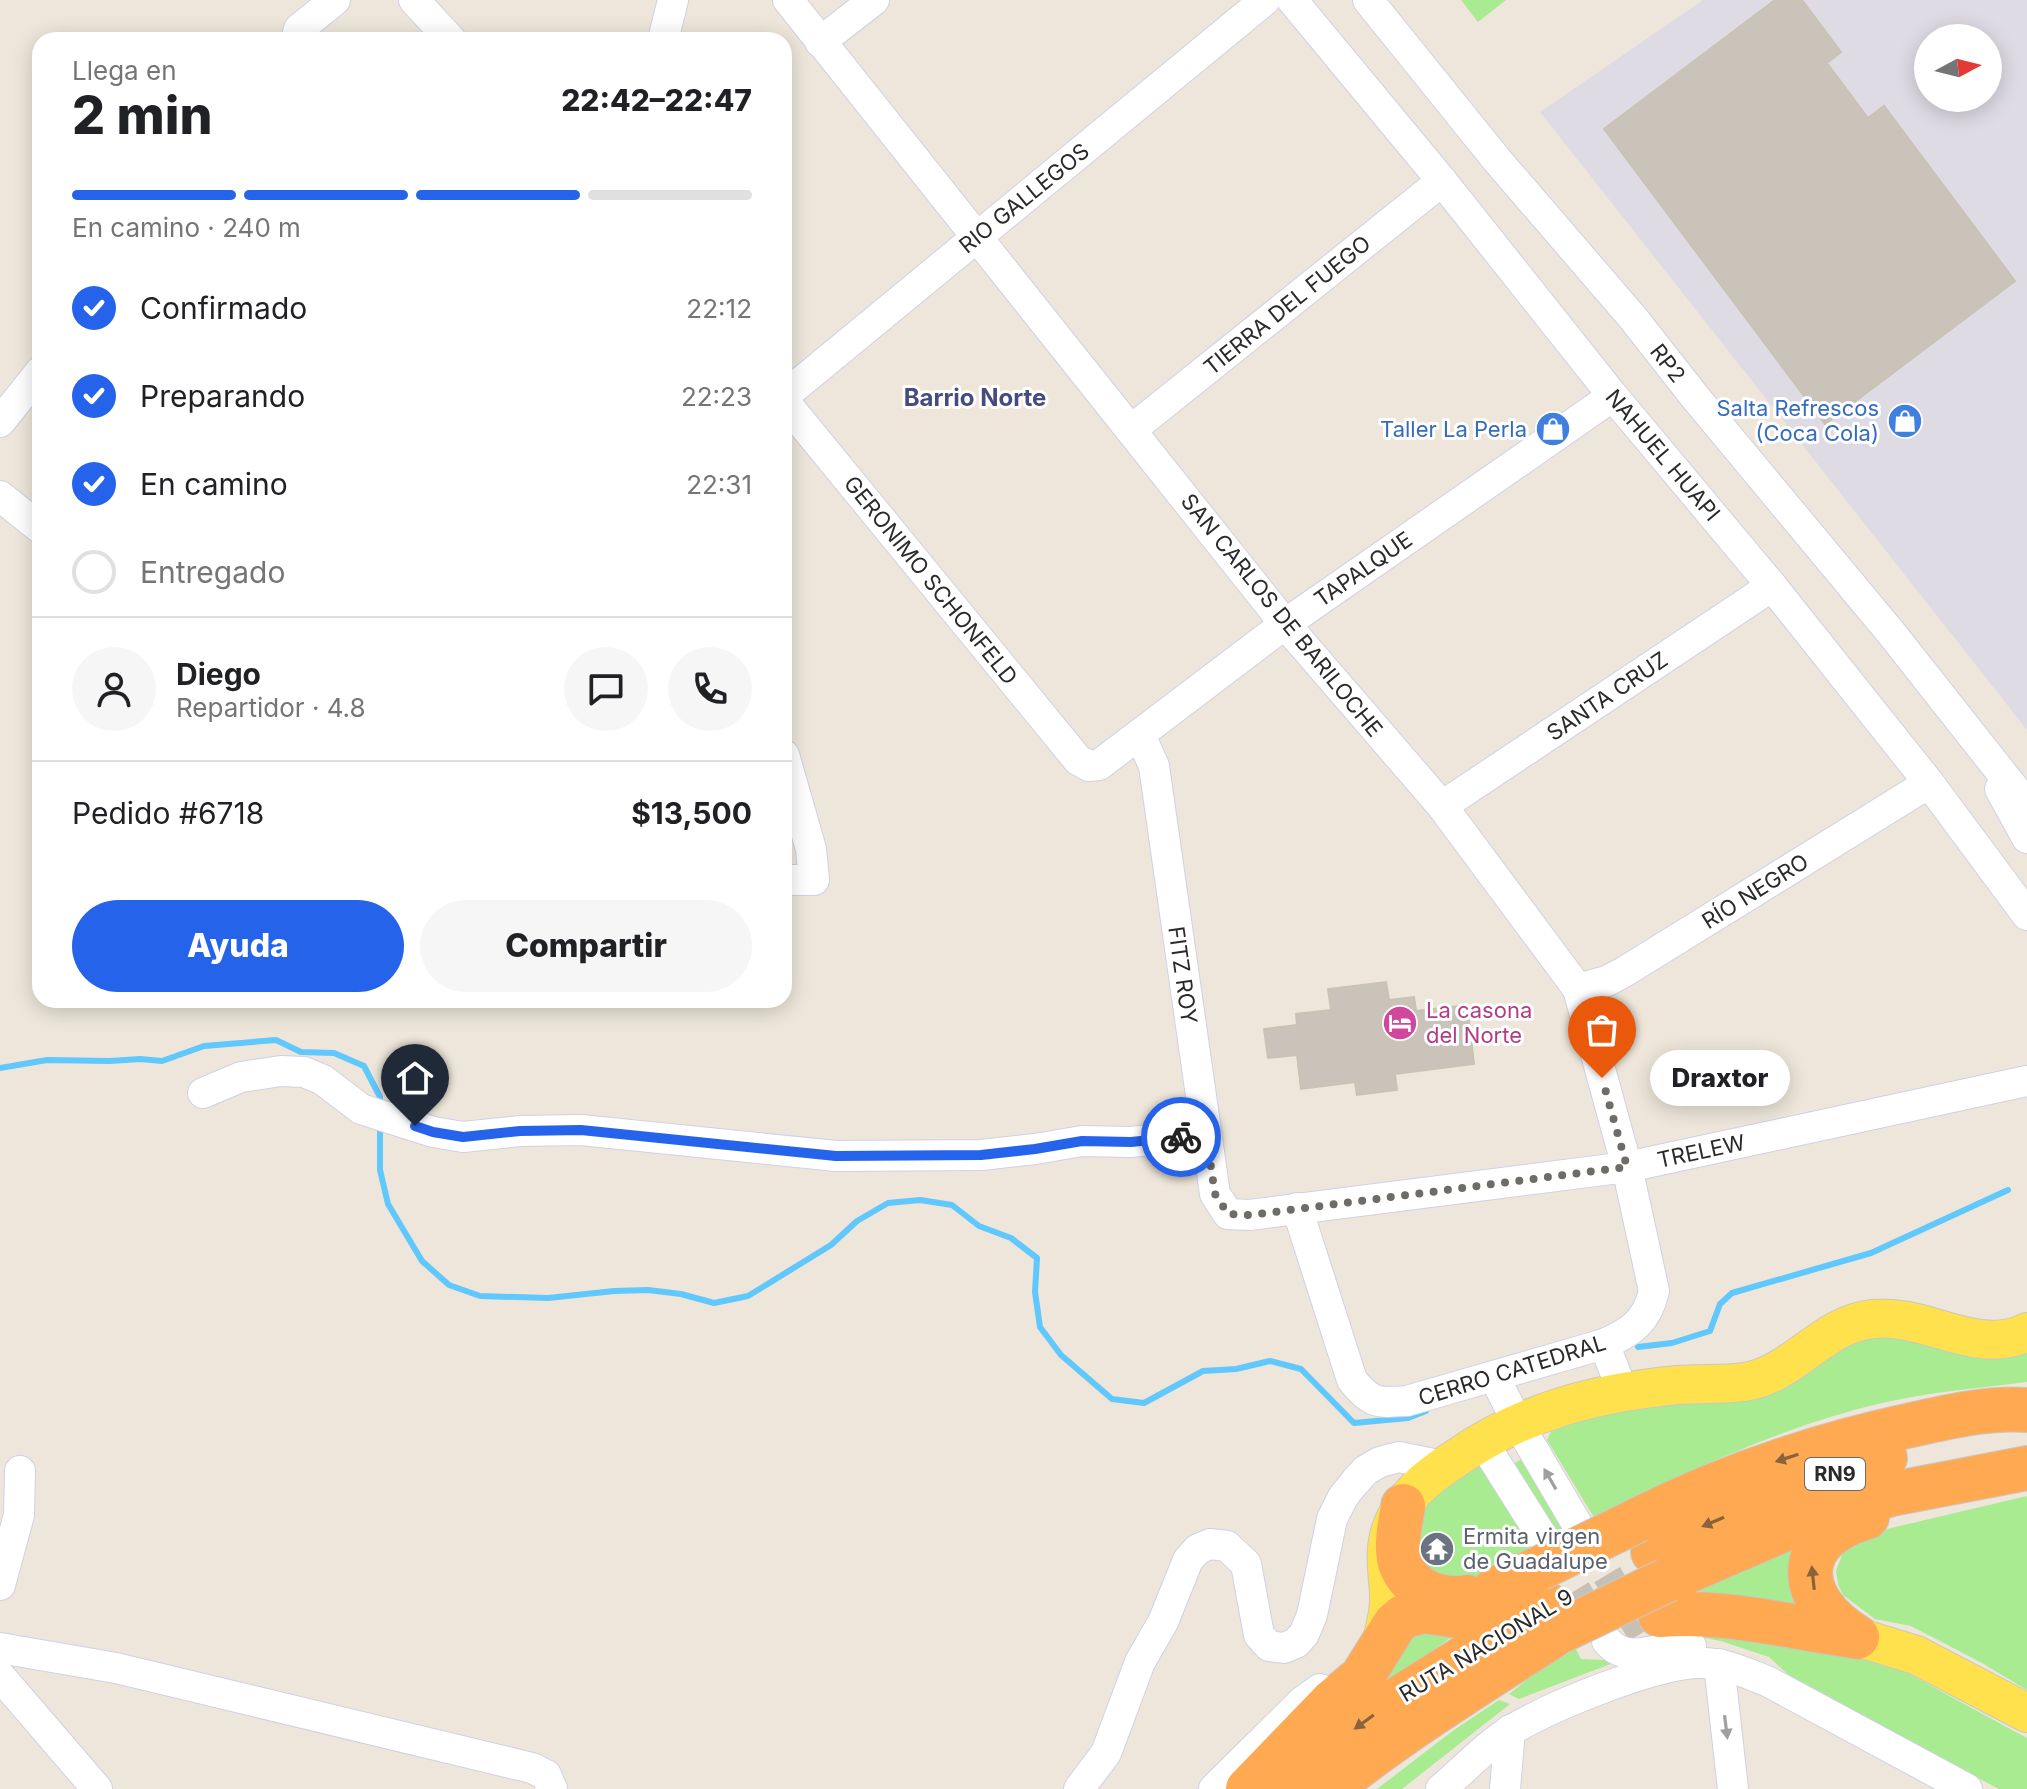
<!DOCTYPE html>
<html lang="es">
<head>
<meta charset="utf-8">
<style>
	:root { --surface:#fff; --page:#f6f6f6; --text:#202124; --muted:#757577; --line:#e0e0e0; --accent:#2563eb }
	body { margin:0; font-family:Inter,sans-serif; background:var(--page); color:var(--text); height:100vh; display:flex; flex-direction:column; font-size:30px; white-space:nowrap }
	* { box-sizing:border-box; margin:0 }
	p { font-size:26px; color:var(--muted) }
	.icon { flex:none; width:44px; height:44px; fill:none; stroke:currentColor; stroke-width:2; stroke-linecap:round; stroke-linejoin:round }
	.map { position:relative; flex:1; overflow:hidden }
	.panel { position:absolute; left:32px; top:32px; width:760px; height:976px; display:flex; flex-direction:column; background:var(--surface); border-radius:24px; box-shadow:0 4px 20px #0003 }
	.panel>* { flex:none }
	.needle { width:52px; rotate:83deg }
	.buttons { position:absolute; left:1914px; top:24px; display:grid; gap:16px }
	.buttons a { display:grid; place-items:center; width:88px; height:88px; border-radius:50%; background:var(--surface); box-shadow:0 4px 20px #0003; font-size:40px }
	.pin { position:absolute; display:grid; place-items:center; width:68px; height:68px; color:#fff; margin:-82px -34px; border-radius:50% 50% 50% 0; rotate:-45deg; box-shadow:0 0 8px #0007 }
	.pin .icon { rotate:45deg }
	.courier { position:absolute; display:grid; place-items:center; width:80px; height:80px; margin:-40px; border:6px solid #2563eb; border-radius:50%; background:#fff; color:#222; box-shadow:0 2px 10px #0007 }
	.bubble { position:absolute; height:56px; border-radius:28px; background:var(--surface); box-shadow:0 4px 20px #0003; font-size:26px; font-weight:800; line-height:56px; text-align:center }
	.head em { font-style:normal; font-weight:800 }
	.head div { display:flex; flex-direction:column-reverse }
	.head { display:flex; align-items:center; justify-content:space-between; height:136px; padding:0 40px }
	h1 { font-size:52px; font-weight:800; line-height:60px }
	.bar { display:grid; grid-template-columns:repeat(4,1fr); gap:12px 8px; align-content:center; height:96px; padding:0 40px }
	.bar i { height:10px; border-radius:6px; background:var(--line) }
	.bar .current { background:var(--accent) }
	.bar p { grid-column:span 4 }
	.line { display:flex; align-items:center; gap:20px; padding:0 40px; border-top:2px solid var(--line) }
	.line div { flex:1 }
	.round { display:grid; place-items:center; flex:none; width:84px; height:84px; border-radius:42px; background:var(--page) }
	ol { padding:0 40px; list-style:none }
	li { display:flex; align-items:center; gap:24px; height:88px }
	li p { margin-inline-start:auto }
	li .icon { padding:8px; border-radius:50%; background:var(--accent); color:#fff; stroke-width:4 }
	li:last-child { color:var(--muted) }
	li i { width:44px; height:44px; border:4px solid var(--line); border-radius:50% }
	.action { display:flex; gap:16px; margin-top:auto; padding:16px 40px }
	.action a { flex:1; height:92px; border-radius:48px; background:var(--accent); color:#fff; font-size:32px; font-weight:800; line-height:92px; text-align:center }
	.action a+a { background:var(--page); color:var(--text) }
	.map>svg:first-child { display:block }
</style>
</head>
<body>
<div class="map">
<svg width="2027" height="1789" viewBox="0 0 2027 1789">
	<rect width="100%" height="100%" fill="#eee6da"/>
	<path fill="#dfdbe5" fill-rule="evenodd" d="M1703,0H2027V730L1540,112ZM1928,38H1988V98H1928Z"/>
	<g fill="#a9eb90">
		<path d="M1461,0H1506L1478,22Z"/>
		<path d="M1859,1332L2027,1351V1382C1979,1388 1930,1392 1882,1403C1790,1424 1679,1473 1595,1519L1547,1440L1555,1423Z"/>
		<path d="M1522,1459L1569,1531L1556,1539L1513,1464Z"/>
		<path d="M1483,1464L1540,1550L1464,1589L1408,1561L1406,1546L1432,1490Z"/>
		<path d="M2027,1496V1690L1982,1663L1911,1626L1875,1619L1843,1595L1838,1584L1836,1571L1843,1552L1870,1533Z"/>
		<path d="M1794,1541L1800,1605L1660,1599Z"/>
		<path d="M1483,1615L1415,1663L1349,1716L1402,1637Z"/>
		<path d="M1659,1630L1787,1637L1898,1668L2027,1738V1789H1999L1795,1681L1769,1657L1721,1641Z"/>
		<path d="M1576,1649L1581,1659L1604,1660L1620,1656L1621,1660L1519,1699L1509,1694L1538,1671Z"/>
		<path d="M1499,1700L1510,1704L1402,1789H1377L1454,1730Z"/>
	</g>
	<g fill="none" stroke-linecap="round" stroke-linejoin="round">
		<g stroke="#60c8fc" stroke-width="6">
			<path d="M0,1068L47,1060L110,1061L140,1059L162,1061L204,1046L276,1040L301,1052L334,1053L364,1066L380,1097V1105"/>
			<path d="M380,1125V1170L388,1204L422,1261L449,1285L480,1296L548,1298L614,1291L648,1290L681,1294L714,1303L748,1296L831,1245L857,1221L888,1203L920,1200L952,1205L979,1226L1011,1238L1037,1258L1035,1292L1040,1327L1061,1355L1112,1399L1144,1403L1203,1371L1236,1369L1270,1361L1301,1369L1354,1423L1408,1418L1426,1411"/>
			<path d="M1638,1347L1672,1343L1710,1331L1720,1304L1732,1293L1871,1253L2008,1190"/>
		</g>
	</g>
	<g fill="#c9c3ba" stroke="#c9c3b3" stroke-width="2">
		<path d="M1775,0H1802L1841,52L1827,63L1868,118L1884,106L2015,281L1825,424L1604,129Z"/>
		<path d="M1386,982L1389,1000L1414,997L1416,1011L1467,1005L1474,1064L1395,1074L1397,1090L1357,1095L1355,1082L1301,1089L1297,1055L1268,1058L1264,1029L1297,1025L1296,1014L1331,1010L1328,989Z"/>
	</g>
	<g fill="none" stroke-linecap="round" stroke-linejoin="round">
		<g stroke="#c7c0b7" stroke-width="30" stroke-dasharray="30 15" stroke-linecap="butt">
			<path d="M1584,1536L1642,1633"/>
			<path d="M1552,1552L1602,1632"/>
		</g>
		<g stroke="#cfd1e4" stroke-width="32">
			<g id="minor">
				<path d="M414,0L451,40"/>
				<path d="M788,0L1285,624L1442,806L1578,989L1627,1167L1654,1291C1647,1321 1632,1332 1604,1344L1407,1401C1377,1403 1372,1404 1352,1380L1297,1208"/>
				<path d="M1292,0L1442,181L1613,396L1772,586L1929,783L2027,915"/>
				<path d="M1368,0L1497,160L1633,318L1695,397L1892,634L2027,805"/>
				<path d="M296,40L299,29L335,0"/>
				<path d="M663,40L673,0"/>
				<path d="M820,42L874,0"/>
				<path d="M784,396L1265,0"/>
				<path d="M784,401L1078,760L1089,766L1099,765L1285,624L1613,396"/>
				<path d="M0,422L40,372"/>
				<path d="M1131,430L1442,181"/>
				<path d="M0,496L40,528"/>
				<path d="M1140,735L1154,766L1215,1194L1228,1214L1250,1215L1627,1167L2027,1081"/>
				<path d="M784,755L811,849L814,880H784"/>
				<path d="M2000,789L2027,838"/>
				<path d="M1442,806L1772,586"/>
				<path d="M1578,989L1607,981L1624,972L1929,783"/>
				<path d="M203,1093L241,1077L281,1071L304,1072L323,1080L361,1109L433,1132L463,1137L520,1131L581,1130L836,1156L981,1155L1035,1149L1082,1141L1131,1142L1206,1134"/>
				<path d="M1604,1344L1623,1392"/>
				<path d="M1494,1376L1517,1422L1584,1536"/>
				<path d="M1482,1441L1552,1552"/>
				<path d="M0,1585L19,1515L20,1471"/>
				<path d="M1607,1641C1628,1667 1663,1644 1691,1646"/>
				<path d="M0,1648L116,1668L532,1768L546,1775L552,1789"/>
				<path d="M1719,1664L1733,1789"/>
				<path d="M0,1676L97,1789"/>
				<path d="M1079,1789L1106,1753L1140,1662L1163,1622L1188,1560L1198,1549L1210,1544L1227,1546L1246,1564L1259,1635L1269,1646L1284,1648L1296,1643L1304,1634L1312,1615L1332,1519L1343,1497L1355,1482L1366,1470L1380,1462L1399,1457L1443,1466"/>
				<path d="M1214,1789L1302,1702L1320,1689"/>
				<path d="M1441,1789C1464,1770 1486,1745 1512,1730C1551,1706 1658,1662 1702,1663C1726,1663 1745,1673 1767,1681L1967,1789"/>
				<path d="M1505,1789L1510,1730"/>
			</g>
		</g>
		<g stroke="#c8c8c8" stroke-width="40">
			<g id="major">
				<path d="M1857,1637L1916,1655L2027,1713"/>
				<path d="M1380,1649C1384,1631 1390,1614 1389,1595C1388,1571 1383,1553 1391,1529C1402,1497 1427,1477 1455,1459C1524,1411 1595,1393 1677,1385C1699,1383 1722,1385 1744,1382C1794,1375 1822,1324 1873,1319C1925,1313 1978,1357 2027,1332"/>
			</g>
		</g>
		<g stroke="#c8c8c8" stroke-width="46">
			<g id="highway">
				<path d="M1403,1506C1401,1520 1397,1535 1398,1550C1399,1585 1436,1603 1467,1597"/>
				<path d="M1638,1520C1725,1476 1815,1446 1911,1425C1949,1417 1988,1407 2027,1410"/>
				<path d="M1653,1552C1726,1514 1805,1479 1885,1458"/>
				<path d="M1667,1580L1813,1517L1892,1494L2027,1468"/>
				<path d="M1660,1615C1725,1610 1790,1627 1854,1636"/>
				<path d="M1857,1637C1795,1599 1791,1539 1867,1517"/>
				<path d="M1289,1781L1374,1714L1548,1605"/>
				<path d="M1248,1789L1332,1702L1362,1677L1395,1624L1403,1617L1423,1611L1457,1616L1470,1611L1496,1589L1538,1569"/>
				<path d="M1329,1789C1402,1731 1481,1682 1559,1632"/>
			</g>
		</g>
		<use href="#minor" stroke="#fff" stroke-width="30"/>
		<use href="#major" stroke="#ffe14d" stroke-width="38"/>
		<use href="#highway" stroke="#ffa953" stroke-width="44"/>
		<g stroke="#c8c8c8" stroke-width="46" stroke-linecap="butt">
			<g id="highway-bridge">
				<path d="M1538,1569L1638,1520"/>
				<path d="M1559,1632L1667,1580"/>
			</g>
		</g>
		<use href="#highway-bridge" stroke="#ffa953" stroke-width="44"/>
	</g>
	<defs><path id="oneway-solid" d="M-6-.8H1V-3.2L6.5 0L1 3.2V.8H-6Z" transform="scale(2)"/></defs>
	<g fill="#8a633c">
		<use href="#oneway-solid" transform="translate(1787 1458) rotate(162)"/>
		<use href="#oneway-solid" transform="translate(1713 1522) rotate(157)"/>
		<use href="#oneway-solid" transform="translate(1813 1578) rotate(-96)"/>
		<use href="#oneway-solid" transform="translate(1364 1722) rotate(144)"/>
	</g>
	<g fill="#9f9f9f">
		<use href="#oneway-solid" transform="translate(1550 1479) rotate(-120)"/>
		<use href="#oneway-solid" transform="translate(1726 1727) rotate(83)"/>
	</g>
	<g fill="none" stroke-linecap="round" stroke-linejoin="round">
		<path stroke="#6f6c68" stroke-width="8" stroke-dasharray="0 14.4" d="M1181,1137L1206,1134L1215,1194L1228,1214L1250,1215L1627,1167L1602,1078"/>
		<path stroke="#2563eb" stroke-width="10" d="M415,1126L433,1132L463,1137L520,1131L581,1130L836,1156L981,1155L1035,1149L1082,1141L1131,1142L1181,1137"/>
	</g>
	<defs>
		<g id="shop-disc" transform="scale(1.8)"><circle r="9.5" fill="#3f7fe0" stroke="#fff"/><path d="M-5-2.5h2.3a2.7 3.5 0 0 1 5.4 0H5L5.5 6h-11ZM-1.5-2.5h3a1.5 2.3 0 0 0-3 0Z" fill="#fff"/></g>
		<g id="hotel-disc" transform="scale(1.8)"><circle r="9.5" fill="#d1479c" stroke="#fff"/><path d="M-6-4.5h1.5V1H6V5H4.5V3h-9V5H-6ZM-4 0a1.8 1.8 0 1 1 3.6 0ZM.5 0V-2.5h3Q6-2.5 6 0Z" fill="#fff"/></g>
		<g id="temple-disc" transform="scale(1.8)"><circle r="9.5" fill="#6b7280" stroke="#fff"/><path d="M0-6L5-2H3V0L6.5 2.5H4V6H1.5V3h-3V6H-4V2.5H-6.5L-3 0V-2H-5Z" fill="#fff"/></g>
	</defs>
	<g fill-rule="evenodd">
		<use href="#shop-disc" x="1905" y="421"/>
		<use href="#shop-disc" x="1553" y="429"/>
		<use href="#hotel-disc" x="1400" y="1023"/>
		<use href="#temple-disc" x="1437" y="1549"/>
	</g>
	<g text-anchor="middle" stroke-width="6" stroke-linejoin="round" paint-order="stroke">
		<rect fill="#fff" stroke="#6a6a6a" stroke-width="2" x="1805" y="1458" width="60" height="32" rx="6"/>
		<g font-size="20" font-weight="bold" fill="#2a2a2a">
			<text x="1835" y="1481">RN9</text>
		</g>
		<g font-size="22" fill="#2a2a2a" stroke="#fff">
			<text transform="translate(1024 198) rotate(-39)" y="8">RIO GALLEGOS</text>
			<text transform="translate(1287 305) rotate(-39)" y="8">TIERRA DEL FUEGO</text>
			<text transform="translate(1668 363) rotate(52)" y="8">RP2</text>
			<text transform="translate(1663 455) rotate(50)" y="8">NAHUEL HUAPI</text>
			<text transform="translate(1363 569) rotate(-35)" y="8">TAPALQUE</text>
			<text transform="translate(931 580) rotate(51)" y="8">GERONIMO SCHONFELD</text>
			<text transform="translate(1282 615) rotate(51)" y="8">SAN CARLOS DE BARILOCHE</text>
			<text transform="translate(1607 696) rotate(-34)" y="8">SANTA CRUZ</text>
			<text transform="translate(1755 891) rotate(-32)" y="8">RÍO NEGRO</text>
			<text transform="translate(1183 975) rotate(82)" y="8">FITZ ROY</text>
			<text transform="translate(1701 1151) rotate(-12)" y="8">TRELEW</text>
			<text transform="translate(1512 1370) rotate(-17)" y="8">CERRO CATEDRAL</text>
			<text transform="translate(1486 1645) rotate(-31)" y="8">RUTA NACIONAL 9</text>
		</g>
		<g font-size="22" fill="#366cbe" stroke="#fff" text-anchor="end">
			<text x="1879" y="416">Salta Refrescos<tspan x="1879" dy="25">(Coca Cola)</tspan></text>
			<text x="1527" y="437">Taller La Perla</text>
		</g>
		<g font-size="22" fill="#b23c85" stroke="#fff" text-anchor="start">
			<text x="1426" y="1018">La casona<tspan x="1426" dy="25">del Norte</tspan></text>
		</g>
		<g font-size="22" fill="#5b616d" stroke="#fff" text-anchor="start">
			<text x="1463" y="1544">Ermita virgen<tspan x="1463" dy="25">de Guadalupe</tspan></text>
		</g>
		<g font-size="24" font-weight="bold" fill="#454c7f" stroke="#fff">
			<text x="975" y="406">Barrio Norte</text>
		</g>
	</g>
</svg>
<div class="buttons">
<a><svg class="needle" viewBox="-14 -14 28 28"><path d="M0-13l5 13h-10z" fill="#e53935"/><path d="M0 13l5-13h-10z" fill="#757577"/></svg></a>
</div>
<div class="pin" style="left:1602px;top:1078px;background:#ea580c"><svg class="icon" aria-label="bag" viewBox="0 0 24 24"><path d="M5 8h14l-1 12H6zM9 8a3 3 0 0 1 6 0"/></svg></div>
<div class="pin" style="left:415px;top:1126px;background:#1f2937"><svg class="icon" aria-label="home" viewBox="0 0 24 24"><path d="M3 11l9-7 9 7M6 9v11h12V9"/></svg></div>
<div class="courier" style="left:1181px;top:1137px"><svg class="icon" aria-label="bike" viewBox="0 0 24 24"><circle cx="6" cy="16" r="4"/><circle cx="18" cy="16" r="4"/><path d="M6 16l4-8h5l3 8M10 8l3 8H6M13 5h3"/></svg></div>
<div class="bubble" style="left:1650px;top:1050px;width:140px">Draxtor</div>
<section class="panel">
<div class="head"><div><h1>2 min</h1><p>Llega en</p></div><em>22:42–22:47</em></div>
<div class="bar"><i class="current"></i><i class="current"></i><i class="current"></i><i></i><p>En camino · 240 m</p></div>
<ol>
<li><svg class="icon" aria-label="check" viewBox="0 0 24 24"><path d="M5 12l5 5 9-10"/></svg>Confirmado<p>22:12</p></li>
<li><svg class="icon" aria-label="check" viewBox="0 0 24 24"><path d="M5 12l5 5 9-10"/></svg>Preparando<p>22:23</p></li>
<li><svg class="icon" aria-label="check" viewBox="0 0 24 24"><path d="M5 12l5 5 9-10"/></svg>En camino<p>22:31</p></li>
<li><i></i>Entregado</li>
</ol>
<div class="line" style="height:144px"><a class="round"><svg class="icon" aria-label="person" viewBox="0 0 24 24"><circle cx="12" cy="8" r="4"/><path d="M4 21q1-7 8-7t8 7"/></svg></a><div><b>Diego</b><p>Repartidor · 4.8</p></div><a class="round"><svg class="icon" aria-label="chat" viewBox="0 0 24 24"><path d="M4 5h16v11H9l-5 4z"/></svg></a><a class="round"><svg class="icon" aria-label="phone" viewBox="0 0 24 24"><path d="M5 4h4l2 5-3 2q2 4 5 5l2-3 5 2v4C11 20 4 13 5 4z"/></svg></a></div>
<div class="line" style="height:104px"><div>Pedido #6718</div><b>$13,500</b></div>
<div class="action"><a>Ayuda</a><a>Compartir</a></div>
</section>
</div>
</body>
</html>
